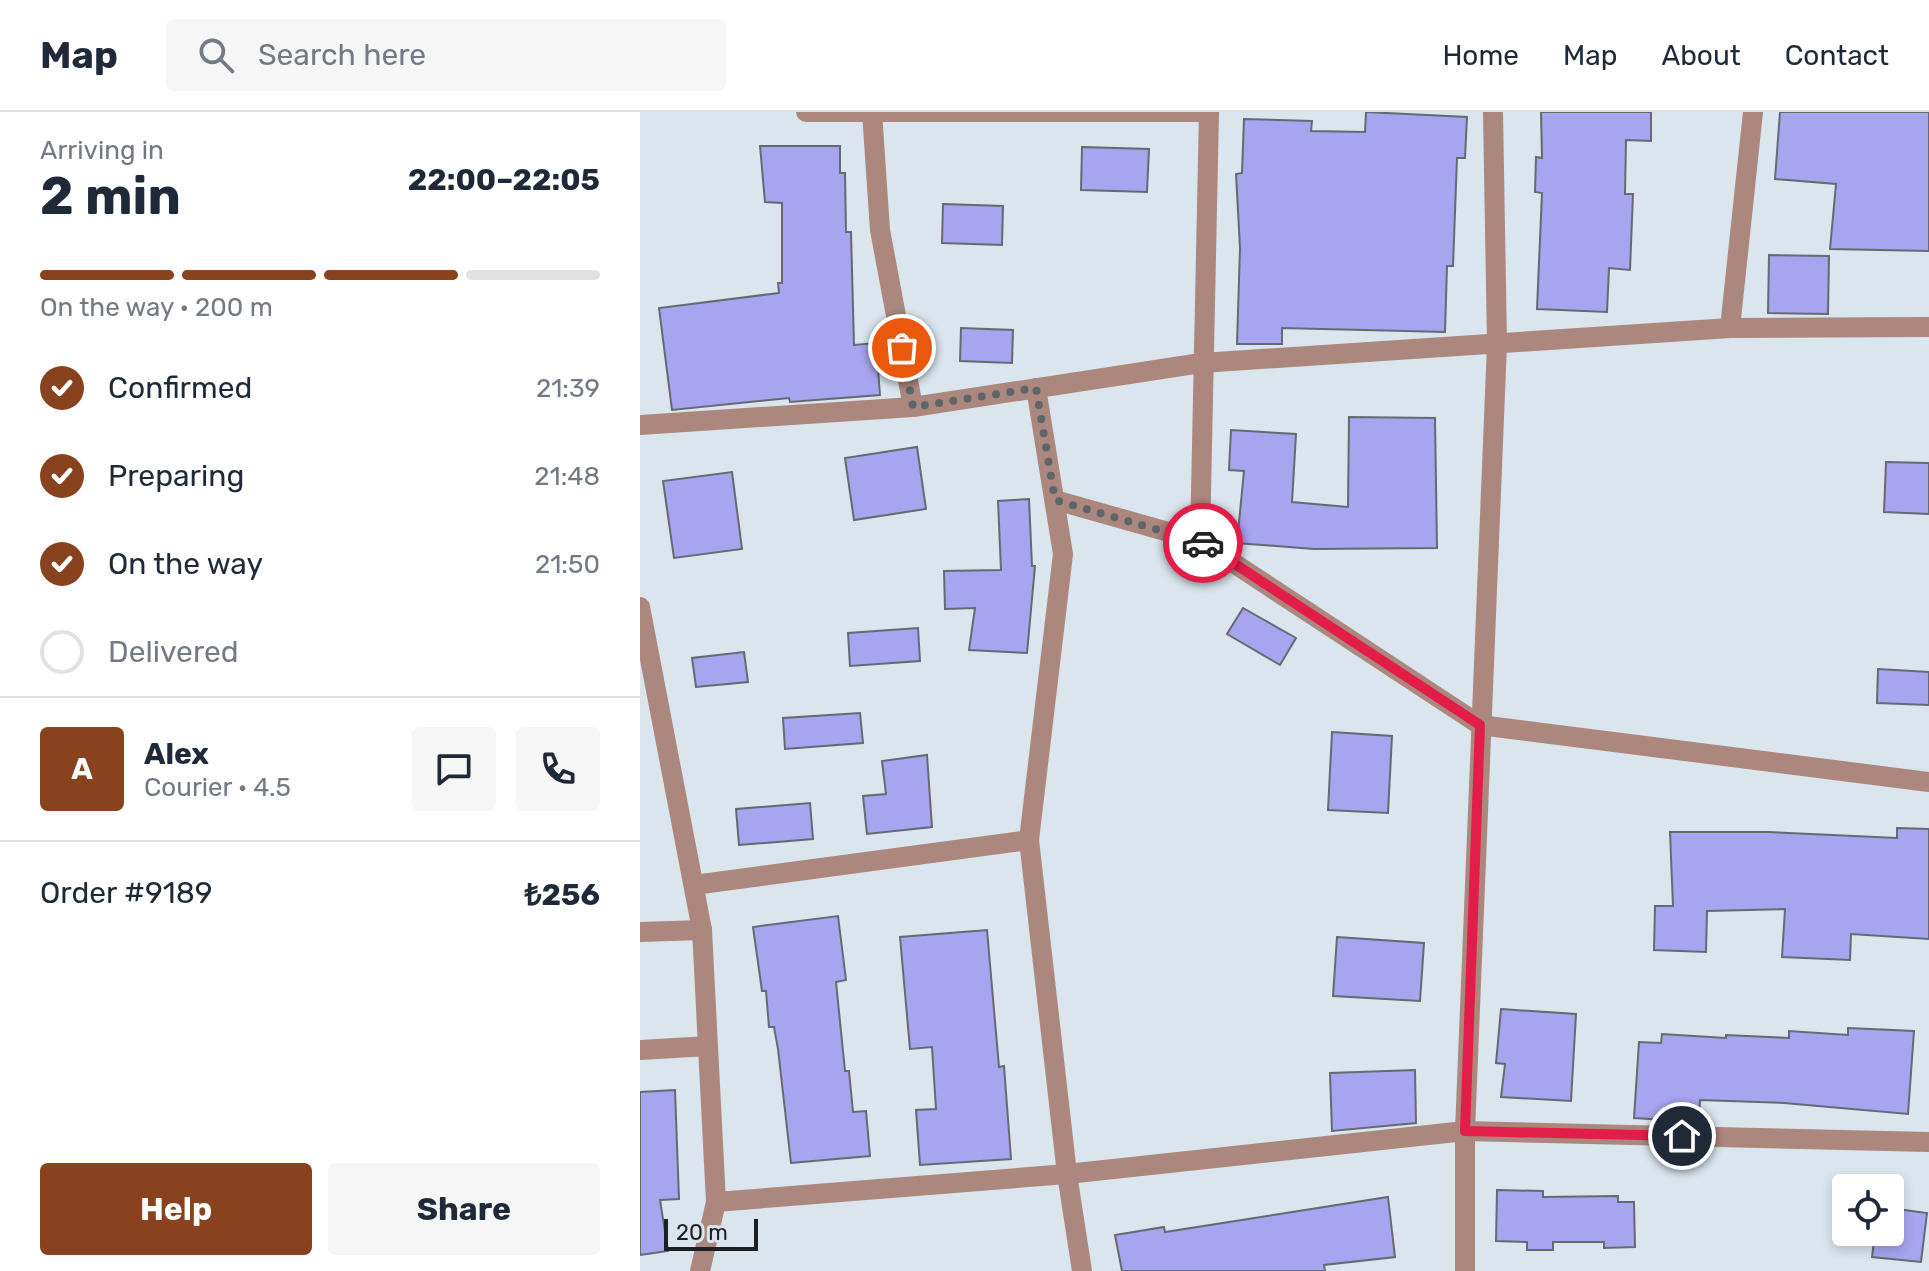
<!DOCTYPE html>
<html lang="en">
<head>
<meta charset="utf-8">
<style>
	:root { --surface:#fff; --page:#f6f6f7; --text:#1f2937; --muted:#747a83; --line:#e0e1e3; --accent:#88421d }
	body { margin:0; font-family:Rubik,sans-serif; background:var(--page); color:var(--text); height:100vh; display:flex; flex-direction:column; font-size:30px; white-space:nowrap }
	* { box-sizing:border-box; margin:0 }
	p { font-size:26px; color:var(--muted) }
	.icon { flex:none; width:44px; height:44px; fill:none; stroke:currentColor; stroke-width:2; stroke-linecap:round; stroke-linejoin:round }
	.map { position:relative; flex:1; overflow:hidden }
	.details { display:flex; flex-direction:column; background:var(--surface); width:640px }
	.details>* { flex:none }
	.buttons { position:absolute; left:1192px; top:1062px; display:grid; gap:16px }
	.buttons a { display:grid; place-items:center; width:72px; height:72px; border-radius:8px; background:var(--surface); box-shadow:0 4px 12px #0003; font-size:40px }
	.scale { position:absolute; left:24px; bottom:20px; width:94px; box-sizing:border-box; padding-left:8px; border:4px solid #1c2023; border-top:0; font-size:22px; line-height:28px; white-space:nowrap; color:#1c2023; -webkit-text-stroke:6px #dae5ed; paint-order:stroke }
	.pin { position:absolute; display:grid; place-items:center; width:68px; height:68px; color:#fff; margin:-34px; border:4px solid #fff; border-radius:50%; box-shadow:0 2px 8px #0007 }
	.courier { position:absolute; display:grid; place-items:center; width:80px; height:80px; margin:-40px; border:6px solid #e11d48; border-radius:50%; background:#fff; color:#222; box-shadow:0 2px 10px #0007 }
	.summary em { font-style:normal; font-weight:700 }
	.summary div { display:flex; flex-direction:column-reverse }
	.summary { display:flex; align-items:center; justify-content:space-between; height:136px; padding:0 40px }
	h1 { font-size:52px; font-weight:700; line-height:60px }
	.bar { display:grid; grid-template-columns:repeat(4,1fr); gap:12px 8px; align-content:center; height:96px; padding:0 40px }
	.bar i { height:10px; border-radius:6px; background:var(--line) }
	.bar .selected { background:var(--accent) }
	.bar p { grid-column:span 4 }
	.line { display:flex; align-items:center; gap:20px; padding:0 40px; border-top:2px solid var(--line) }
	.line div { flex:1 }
	.round { display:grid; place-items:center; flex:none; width:84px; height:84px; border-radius:8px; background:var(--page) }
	ol { padding:0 40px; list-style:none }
	li { display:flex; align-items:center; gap:24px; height:88px }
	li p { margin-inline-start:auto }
	li .icon { padding:8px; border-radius:50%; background:var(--accent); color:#fff; stroke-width:4 }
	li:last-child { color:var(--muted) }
	li i { width:44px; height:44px; border:4px solid var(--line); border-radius:50% }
	.action { display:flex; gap:16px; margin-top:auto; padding:16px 40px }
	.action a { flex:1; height:92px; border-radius:8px; background:var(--accent); color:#fff; font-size:32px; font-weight:700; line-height:92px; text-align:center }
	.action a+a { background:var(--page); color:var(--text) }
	header { display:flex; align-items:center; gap:48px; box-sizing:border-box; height:112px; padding:0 40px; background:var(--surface); border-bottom:2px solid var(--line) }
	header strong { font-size:38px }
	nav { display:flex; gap:44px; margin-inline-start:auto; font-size:28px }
	.search { width:560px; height:72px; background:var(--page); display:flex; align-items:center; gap:20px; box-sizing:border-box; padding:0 28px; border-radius:8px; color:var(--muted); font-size:30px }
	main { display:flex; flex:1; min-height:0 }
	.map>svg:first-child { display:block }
</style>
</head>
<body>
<header>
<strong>Map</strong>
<div class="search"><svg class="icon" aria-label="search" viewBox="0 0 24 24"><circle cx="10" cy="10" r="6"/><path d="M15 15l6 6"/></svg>Search here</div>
<nav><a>Home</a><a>Map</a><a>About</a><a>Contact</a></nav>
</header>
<main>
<section class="details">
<div class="summary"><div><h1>2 min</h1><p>Arriving in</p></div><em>22:00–22:05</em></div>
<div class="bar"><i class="selected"></i><i class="selected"></i><i class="selected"></i><i></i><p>On the way · 200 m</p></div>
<ol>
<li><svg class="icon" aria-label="check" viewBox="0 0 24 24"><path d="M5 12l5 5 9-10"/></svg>Confirmed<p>21:39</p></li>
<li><svg class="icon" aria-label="check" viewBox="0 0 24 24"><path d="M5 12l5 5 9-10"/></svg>Preparing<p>21:48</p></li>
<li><svg class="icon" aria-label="check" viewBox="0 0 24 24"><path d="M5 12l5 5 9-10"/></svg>On the way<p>21:50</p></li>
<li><i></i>Delivered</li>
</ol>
<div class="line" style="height:144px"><b class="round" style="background:var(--accent);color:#fff">A</b><div><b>Alex</b><p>Courier · 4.5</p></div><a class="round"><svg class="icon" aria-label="chat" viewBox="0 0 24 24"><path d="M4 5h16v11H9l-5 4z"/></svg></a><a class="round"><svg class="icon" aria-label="phone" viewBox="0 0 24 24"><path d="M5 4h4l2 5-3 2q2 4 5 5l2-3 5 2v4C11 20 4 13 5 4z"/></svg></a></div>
<div class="line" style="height:104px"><div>Order #9189</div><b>₺256</b></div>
<div class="action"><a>Help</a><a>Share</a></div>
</section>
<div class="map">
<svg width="1289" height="1159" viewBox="0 0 1289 1159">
	<rect width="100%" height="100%" fill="#dae5ed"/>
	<g fill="#a7a5ef" stroke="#686872" stroke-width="2">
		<path d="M726,0L827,5L825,46H817L813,154H807L805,220L642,216V232H597L600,136L596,62L602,61L604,7L672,9L671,19L725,20Z"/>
		<path d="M901,0H1011V29L986,28L985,82H993L990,158L969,156L967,200L897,197L902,81L895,80L896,45L902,46Z"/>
		<path d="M1140,0H1289V139L1190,137L1196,72L1135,67Z"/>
		<path d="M120,34H200V61H205L206,120H211L214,233L236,231L240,283L150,290L149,286L32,298L19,196L139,181L138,171H142V91L125,90Z"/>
		<path d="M442,35L509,37L507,80L441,78Z"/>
		<path d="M303,92L363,94L362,133L302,131Z"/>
		<path d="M1129,143L1189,144L1188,202L1128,201Z"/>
		<path d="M321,216L373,218L372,251L320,249Z"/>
		<path d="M709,305L795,306L797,436L674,437L597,431L604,359L589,358L591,318L656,322L652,390L708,395Z"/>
		<path d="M277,335L286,397L214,408L205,346Z"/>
		<path d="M1246,350L1289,351V402L1244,400Z"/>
		<path d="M92,360L102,437L34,446L23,369Z"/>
		<path d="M389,387L392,454H395L387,541L329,538L335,496L305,497L304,459L361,458L358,389Z"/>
		<path d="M603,496L656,526L640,553L587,522Z"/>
		<path d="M278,516L280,549L210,554L208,521Z"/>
		<path d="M104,540L108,570L56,575L52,546Z"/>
		<path d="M1238,557L1289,560V593L1237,591Z"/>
		<path d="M220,601L223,631L145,637L143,606Z"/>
		<path d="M692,620L752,624L748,701L688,698Z"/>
		<path d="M287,643L292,715L227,722L223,684L246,682L242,649Z"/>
		<path d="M170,691L173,727L99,733L96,697Z"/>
		<path d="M1257,716L1289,717V827L1211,822L1210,848L1142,845L1145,797L1067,799L1066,840L1014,838L1015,794H1033L1030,720H1129L1257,726Z"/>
		<path d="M198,804L206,868L196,870L205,959H209L213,1000L226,999L230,1044L151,1051L138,937L134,915H129L126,879H122L113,815Z"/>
		<path d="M347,818L359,955L364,954L371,1047L280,1053L276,998L296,997L292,935L270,937L260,825Z"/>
		<path d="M697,825L784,831L780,889L693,884Z"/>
		<path d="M861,897L936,902L931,989L861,985L865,952L856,951Z"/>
		<path d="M1208,916L1274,919L1268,1002L1144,991L1060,988L1059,1010L994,1006L999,930L1021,931L1022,922L1086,926V923L1149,926V919L1208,923Z"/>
		<path d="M775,958L776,1011L692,1019L690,961Z"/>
		<path d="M35,978L39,1087L20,1088L28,1139L0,1143V980Z"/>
		<path d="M857,1078L903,1079V1085L978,1084V1090H994L995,1135L964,1136V1130H913V1138H887V1130L856,1129Z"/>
		<path d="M748,1085L755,1145L684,1153L685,1159H482L475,1123L524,1115L525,1120Z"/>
		<path d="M1250,1096L1287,1101L1281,1150L1232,1145L1235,1120H1250Z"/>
	</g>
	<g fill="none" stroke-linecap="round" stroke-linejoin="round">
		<g stroke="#ab877e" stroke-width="20">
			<path d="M166,0H569"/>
			<path d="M232,0L240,118L273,295"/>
			<path d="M1090,216L1113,0"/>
			<path d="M396,276L423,442L389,728L427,1062L442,1159"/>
			<path d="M0,313L273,295L561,251L1090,216L1289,215"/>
			<path d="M415,388L560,429L840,613L1289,670"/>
			<path d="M560,429L569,0"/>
			<path d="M54,773L389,728"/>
			<path d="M0,820L62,818"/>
			<path d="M0,938L68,934"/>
			<path d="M76,1090L427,1062L825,1019L1289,1030"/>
			<path d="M825,1159V1019L857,232L853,0"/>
		</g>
		<path stroke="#ab877e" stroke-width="20" d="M0,495L62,818L76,1090L60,1159"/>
	</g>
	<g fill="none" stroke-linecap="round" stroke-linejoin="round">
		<path stroke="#5e656a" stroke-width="8" stroke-dasharray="0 14.4" d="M262,236L273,295L396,276L415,388L563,431"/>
		<path stroke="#e11d48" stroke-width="10" d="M563,431L840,613L825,1019L1042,1024"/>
	</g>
</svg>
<div class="buttons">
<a><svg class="icon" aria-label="locate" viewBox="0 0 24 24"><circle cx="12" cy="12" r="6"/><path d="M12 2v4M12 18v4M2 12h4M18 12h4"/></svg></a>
</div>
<div class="scale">20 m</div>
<div class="pin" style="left:262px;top:236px;background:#ea580c"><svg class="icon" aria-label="bag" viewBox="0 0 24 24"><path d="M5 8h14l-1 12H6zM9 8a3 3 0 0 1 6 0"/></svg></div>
<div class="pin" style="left:1042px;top:1024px;background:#1f2937"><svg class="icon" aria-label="home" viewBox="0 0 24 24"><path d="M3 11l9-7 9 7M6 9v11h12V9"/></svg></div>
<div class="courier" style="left:563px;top:431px"><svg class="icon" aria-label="car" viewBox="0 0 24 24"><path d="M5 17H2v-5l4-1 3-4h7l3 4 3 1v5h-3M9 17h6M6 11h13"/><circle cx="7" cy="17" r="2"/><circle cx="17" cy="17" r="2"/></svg></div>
</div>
</main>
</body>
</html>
